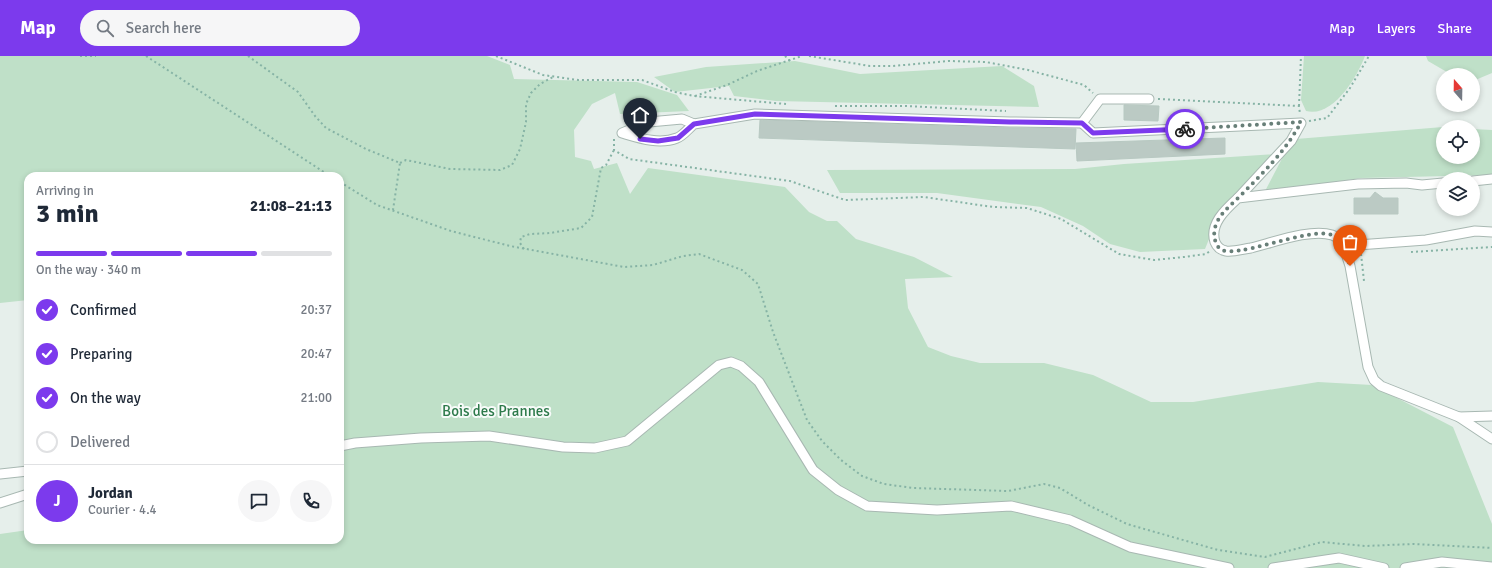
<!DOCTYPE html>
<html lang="en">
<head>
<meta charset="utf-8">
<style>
	:root { --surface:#fff; --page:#f6f6f7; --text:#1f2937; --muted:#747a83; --line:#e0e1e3; --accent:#7c3aed }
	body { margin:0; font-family:Signika,sans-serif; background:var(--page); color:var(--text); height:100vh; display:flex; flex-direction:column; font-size:15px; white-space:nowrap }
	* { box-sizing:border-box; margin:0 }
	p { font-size:13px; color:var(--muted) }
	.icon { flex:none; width:22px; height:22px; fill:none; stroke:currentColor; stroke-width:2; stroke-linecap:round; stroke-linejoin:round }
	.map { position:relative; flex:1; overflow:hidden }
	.drawer { position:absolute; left:24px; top:116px; width:320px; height:372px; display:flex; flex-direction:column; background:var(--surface); border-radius:12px; box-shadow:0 2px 6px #0003 }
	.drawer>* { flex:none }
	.needle { width:26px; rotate:340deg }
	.fabs { position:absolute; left:1436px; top:12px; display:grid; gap:8px }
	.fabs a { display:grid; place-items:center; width:44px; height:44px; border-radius:50%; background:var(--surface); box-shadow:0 2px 6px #0003; font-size:20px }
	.pin { position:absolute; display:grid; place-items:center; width:34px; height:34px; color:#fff; margin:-41px -17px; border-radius:50% 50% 50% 0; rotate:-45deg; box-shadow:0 0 4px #0007 }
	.pin .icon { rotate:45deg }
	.courier { position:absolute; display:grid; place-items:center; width:40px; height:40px; margin:-20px; border:3px solid #7c3aed; border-radius:50%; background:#fff; color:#222; box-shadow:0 1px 5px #0007 }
	.head em { font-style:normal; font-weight:800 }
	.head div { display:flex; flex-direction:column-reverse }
	.head { display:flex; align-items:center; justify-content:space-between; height:68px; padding:0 12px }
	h1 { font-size:26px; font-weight:800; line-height:30px }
	.bar { display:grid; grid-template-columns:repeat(4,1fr); gap:6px 4px; align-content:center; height:48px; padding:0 12px }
	.bar i { height:5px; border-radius:3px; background:var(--line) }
	.bar .selected { background:var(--accent) }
	.bar p { grid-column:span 4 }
	.line { display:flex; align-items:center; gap:10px; padding:0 12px; border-top:1px solid var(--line) }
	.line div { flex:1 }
	.round { display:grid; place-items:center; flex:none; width:42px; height:42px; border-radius:21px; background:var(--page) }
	ol { padding:0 12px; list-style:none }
	li { display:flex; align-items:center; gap:12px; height:44px }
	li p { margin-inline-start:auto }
	li .icon { padding:4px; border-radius:50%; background:var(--accent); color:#fff; stroke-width:4 }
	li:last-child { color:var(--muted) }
	li i { width:22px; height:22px; border:2px solid var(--line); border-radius:50% }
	header { display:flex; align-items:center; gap:24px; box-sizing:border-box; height:56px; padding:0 20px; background:var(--accent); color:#fff }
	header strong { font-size:19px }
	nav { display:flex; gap:22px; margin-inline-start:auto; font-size:14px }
	.search { width:280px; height:36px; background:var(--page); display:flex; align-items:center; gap:10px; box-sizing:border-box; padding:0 14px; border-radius:22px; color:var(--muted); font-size:15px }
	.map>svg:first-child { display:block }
</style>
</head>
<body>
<header>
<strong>Map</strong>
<div class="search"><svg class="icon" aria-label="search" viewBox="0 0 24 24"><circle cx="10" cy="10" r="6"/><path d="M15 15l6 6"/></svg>Search here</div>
<nav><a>Map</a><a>Layers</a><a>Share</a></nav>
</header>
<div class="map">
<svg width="1492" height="512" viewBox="0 0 1492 512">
	<rect width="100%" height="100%" fill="#e6efeb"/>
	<g fill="#bfe0c8">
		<path d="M0,0H487L510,9L514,23L637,26L677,39L689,55L620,58L615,37L592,48L574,74L575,101L591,105L594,113L617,107L630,138L648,112L785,131L809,156L827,165H837L856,183L914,201L953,221L905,223L908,252L928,291L951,300L980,307H1044L1093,319L1151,346H1193L1318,326L1372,329L1453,371L1492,468V512H0V478L28,474V484H340V120H28V244L0,247Z"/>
		<path d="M1304,0H1365C1357,21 1333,62 1306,55L1301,44Z"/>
		<path d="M1426,0H1492V17L1473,25V19H1452L1428,5Z"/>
		<path d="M795,5L860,18L1002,10L1034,30L1039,51L776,45L734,40L729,30L675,36L654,21L706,11Z"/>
		<path d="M1443,71V101H1473V73L1492,74V119L1361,122L1264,137L1286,95L1296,83Z"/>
		<path d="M1274,98L1220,156L1205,193L1140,196L1110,188L1083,170L1041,151L937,137H840L827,114L1075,113L1124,108Z"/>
	</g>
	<g fill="#bbcac4" stroke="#b8c9c2">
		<path d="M1124,49L1159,50L1158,65L1124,64Z"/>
		<path d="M760,64L1010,72L1076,73L1075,93L759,82Z"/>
		<path d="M1225,82V98L1077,105L1076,87Z"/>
		<path d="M1375,136L1383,142H1398V158H1354V142H1370Z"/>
	</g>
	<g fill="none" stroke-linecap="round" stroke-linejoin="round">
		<g stroke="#a8b8b2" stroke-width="11">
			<g id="minor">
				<path d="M1149,43H1100L1082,67L1093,77L1301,67L1291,85L1238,142"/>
				<path d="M694,68C689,72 683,80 677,82C659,89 639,82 622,77L649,66L682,63L694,68L755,58L1010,66L1082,67"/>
				<path d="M1473,125L1492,123"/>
				<path d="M1443,127L1422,129L1406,127L1358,128L1238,142C1226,153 1209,168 1215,186C1217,191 1221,194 1226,195C1234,196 1243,193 1251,192C1272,187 1311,172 1332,179C1335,180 1339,183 1342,185L1350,210L1368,311L1374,324L1381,330L1459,361L1492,383"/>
				<path d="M1344,190L1426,184L1475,175L1492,176"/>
				<path d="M1459,361L1492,360"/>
				<path d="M340,390L355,387L421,382L489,380L563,391L595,392L627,385L719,309L731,306L741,310L759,326L813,414L838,434L867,450L937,454L1011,450L1070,464L1130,491L1229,512"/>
				<path d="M0,418L28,415"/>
				<path d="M0,447L28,438"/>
				<path d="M1273,512L1339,502L1384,512"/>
				<path d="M1405,512L1442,506L1492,511"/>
			</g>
		</g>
		<g stroke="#86b3a5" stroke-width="2" stroke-dasharray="2 3" stroke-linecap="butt">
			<path d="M80,0H96"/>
			<path d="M146,0L330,120"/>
			<path d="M248,0L298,36L315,60L326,72L366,93L400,107L393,154"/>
			<path d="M496,0L543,19L578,24H642L675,36L694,40L786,48"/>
			<path d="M785,0L790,5"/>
			<path d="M809,0L870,10H893L949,5L986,6L1028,14L1084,29L1093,37"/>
			<path d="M695,40L727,29L757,15L802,0"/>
			<path d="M1158,43L1299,50L1300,58"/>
			<path d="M835,50H906L1006,55"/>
			<path d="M1299,50L1301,0"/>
			<path d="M1309,65L1327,62L1350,32L1369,0"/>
			<path d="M614,83V94L629,103L790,125L845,144L924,141L993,151L1027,152L1061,163L1119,198L1154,204L1184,201L1206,198L1210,195"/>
			<path d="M400,107L406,104L450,113L500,114L512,109L520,93L526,66V48L531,37L540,28L553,21"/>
			<path d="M340,126L377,149L451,175L510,190L624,211L653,209L683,200L699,198L742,214L758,228L773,276L807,364L822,385L841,404L862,420L884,428L913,432L1008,435L1044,428L1060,432L1088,449L1127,468L1218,494L1265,501L1322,486L1365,490L1413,488L1492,492"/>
			<path d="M524,193L520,187L521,181L530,178L550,177L581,172L592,161L601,112L606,109L614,94"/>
			<path d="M1411,196L1492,191"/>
			<path d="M1361,198L1364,225"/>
		</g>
		<use href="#minor" stroke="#fff" stroke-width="9"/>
	</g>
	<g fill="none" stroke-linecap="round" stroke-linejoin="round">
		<path stroke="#687f78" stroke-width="4" stroke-dasharray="0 7.2" d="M1185,73L1301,66C1286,95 1262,118 1239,141C1231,149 1222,156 1217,166C1213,175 1213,184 1219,192C1232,206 1308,170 1332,179C1335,180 1339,183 1342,185L1350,210"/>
		<path stroke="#7c3aed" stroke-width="5" d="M640,83L658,85L678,82L694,68L755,58L1010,66L1082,67L1093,77L1185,73"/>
	</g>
	<g text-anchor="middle" stroke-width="4" stroke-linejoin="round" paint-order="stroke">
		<g font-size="15" fill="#2d7a4b" stroke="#f7fbf9">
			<text x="496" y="360">Bois des Prannes</text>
		</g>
	</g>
</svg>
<div class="fabs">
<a><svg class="needle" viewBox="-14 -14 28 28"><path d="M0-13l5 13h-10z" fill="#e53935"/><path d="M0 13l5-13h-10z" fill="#747a83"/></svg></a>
<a><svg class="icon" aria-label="locate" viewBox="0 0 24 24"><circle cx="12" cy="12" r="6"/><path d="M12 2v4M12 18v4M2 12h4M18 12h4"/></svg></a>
<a><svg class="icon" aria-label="layers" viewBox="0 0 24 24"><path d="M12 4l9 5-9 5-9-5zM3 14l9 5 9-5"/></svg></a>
</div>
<div class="pin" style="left:1350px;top:210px;background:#ea580c"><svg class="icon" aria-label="bag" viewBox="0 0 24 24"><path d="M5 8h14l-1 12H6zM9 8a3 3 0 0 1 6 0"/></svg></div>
<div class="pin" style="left:640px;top:83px;background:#1f2937"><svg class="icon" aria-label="home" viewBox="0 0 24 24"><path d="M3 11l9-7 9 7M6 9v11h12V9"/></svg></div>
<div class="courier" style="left:1185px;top:73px"><svg class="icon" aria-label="bike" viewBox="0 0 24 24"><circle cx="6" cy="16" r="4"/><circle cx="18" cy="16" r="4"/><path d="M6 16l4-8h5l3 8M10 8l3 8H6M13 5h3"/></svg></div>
<section class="drawer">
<div class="head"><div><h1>3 min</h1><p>Arriving in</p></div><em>21:08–21:13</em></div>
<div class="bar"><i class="selected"></i><i class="selected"></i><i class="selected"></i><i></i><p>On the way · 340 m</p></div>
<ol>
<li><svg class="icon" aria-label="check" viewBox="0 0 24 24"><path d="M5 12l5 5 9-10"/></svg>Confirmed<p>20:37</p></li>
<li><svg class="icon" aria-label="check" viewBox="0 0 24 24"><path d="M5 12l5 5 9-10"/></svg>Preparing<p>20:47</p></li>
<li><svg class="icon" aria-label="check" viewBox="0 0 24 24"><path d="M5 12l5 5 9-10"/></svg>On the way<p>21:00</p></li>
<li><i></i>Delivered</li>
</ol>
<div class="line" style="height:72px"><b class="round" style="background:var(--accent);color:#fff">J</b><div><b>Jordan</b><p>Courier · 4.4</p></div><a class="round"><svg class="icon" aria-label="chat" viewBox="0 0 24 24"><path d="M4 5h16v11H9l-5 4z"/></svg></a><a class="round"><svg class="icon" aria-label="phone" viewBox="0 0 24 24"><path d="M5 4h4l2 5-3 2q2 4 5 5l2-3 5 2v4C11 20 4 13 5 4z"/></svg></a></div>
</section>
</div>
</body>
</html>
